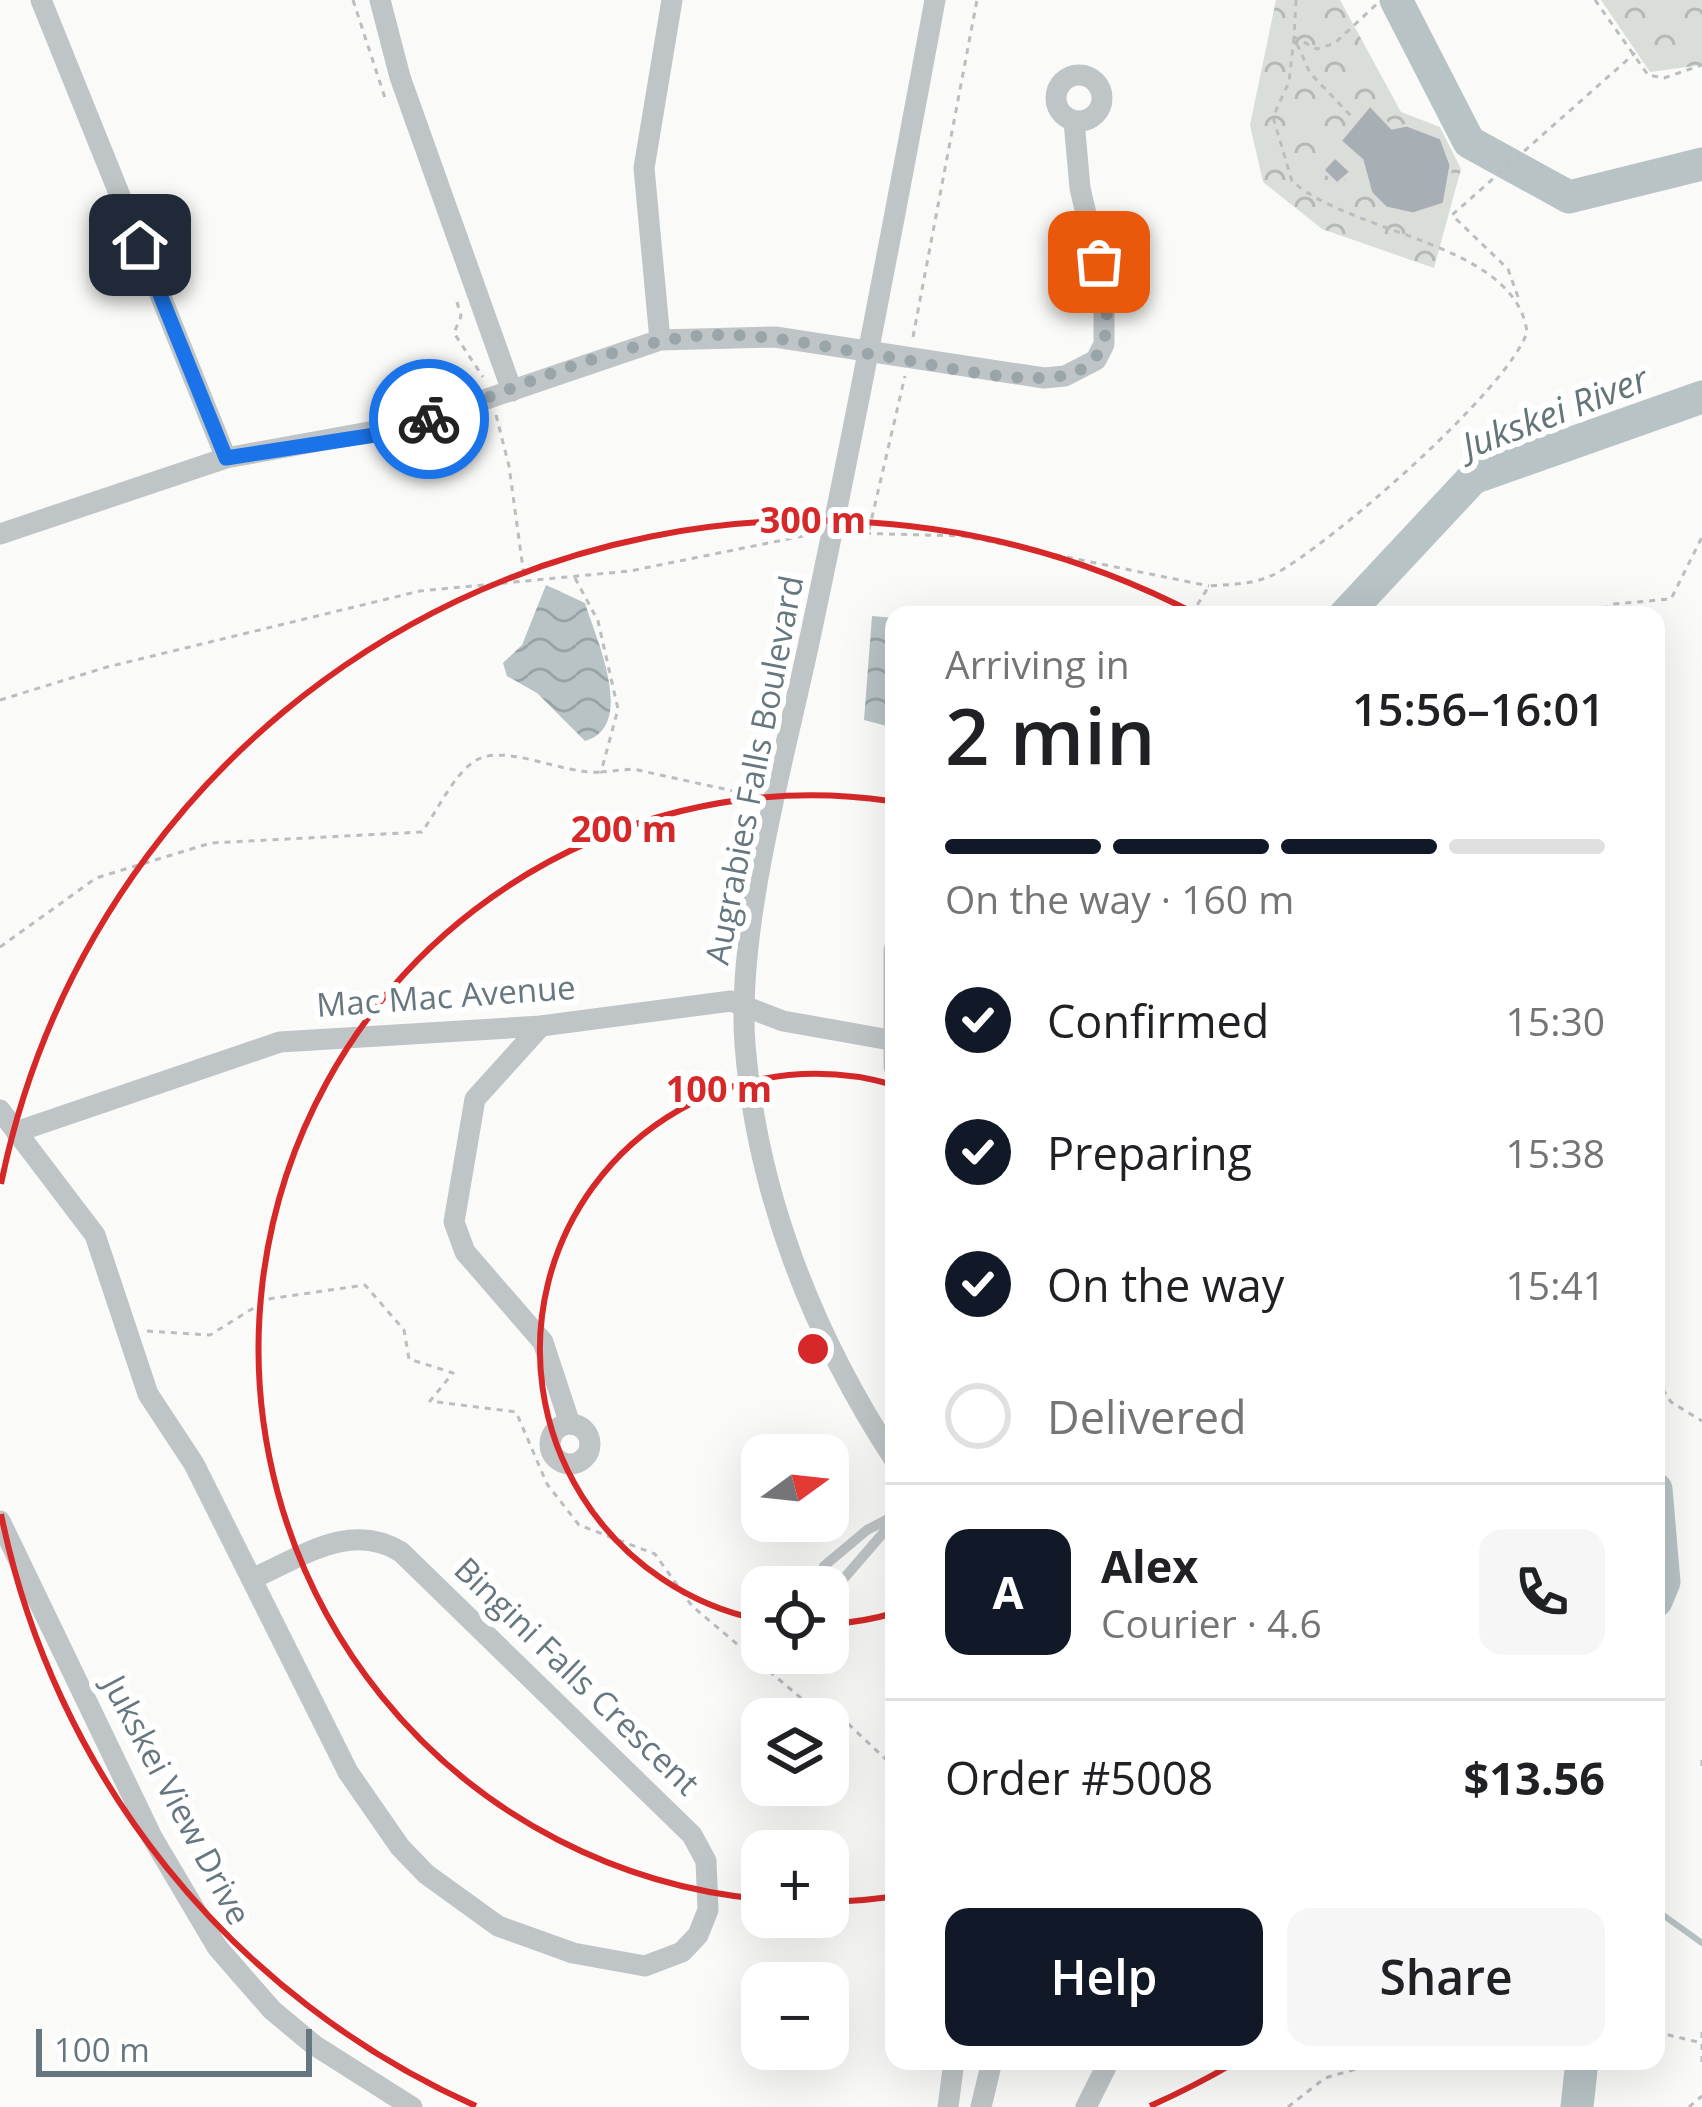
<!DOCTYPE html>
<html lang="en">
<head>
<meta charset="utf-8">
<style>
	:root { --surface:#fff; --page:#f6f6f6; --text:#202124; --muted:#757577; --line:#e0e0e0; --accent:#111827 }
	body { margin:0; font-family:"Open Sans",sans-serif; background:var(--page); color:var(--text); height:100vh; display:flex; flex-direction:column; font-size:45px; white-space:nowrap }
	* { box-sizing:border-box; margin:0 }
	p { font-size:39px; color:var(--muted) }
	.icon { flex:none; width:66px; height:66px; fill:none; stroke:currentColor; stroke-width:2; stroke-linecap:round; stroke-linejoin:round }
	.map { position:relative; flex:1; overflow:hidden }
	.panel { position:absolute; left:885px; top:606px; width:780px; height:1464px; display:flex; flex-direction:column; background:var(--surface); border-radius:24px; box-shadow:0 12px 48px #0002 }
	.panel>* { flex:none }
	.needle { width:78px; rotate:75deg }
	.controls { position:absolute; left:741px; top:1434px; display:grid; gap:24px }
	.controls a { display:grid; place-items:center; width:108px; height:108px; border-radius:24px; background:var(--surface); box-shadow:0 12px 48px #0002; font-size:60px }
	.scale { position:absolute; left:36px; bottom:30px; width:276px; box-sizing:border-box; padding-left:12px; border:6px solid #677780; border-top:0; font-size:33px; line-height:42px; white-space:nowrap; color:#677780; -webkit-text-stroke:9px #fff; paint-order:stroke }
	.pin { position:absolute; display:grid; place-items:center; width:102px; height:102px; color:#fff; margin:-51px; border-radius:24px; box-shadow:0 6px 18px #0006 }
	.courier { position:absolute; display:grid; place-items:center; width:120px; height:120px; margin:-60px; border:9px solid #1a73e8; border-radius:50%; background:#fff; color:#222; box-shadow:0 3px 15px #0007 }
	.headline em { font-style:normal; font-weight:600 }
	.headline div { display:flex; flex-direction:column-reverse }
	.headline { display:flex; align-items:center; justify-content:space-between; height:204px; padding:0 60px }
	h1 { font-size:78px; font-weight:600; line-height:90px }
	.bar { display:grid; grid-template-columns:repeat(4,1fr); gap:18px 12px; align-content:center; height:144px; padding:0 60px }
	.bar i { height:15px; border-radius:9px; background:var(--line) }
	.bar .on { background:var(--accent) }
	.bar p { grid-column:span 4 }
	.line { display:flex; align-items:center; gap:30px; padding:0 60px; border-top:3px solid var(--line) }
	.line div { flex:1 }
	.round { display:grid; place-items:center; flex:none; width:126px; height:126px; border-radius:24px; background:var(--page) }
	ol { padding:0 60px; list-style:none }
	li { display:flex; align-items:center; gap:36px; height:132px }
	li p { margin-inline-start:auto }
	li .icon { padding:12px; border-radius:50%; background:var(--accent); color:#fff; stroke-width:4 }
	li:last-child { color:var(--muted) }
	li i { width:66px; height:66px; border:6px solid var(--line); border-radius:50% }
	.primary-button { display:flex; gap:24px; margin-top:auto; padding:24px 60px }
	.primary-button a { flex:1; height:138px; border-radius:24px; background:var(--accent); color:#fff; font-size:48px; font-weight:600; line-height:138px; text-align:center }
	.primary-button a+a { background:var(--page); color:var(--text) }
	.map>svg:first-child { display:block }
</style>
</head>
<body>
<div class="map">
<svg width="1702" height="2107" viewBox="0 0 1702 2107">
	<defs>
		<pattern id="forest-crowns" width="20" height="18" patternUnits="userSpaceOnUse" patternTransform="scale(3)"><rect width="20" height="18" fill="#daded8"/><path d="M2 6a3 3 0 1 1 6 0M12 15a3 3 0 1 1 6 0" fill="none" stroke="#b5b9b4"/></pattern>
		<pattern id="water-waves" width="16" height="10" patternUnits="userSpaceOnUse" patternTransform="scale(3)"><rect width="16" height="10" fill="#b8c3c6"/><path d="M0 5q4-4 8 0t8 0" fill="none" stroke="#99a3a6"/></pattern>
	</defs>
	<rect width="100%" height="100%" fill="#fafaf8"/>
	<g fill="url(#forest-crowns)">
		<path d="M1276,0H1340L1401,112L1440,127L1461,169L1434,268L1322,229L1263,182L1250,125Z"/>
		<path d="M1601,0H1702V65L1650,72Z"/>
	</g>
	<g fill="url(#water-waves)">
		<path d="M546,585L585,603C596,639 637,726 585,741L537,693L507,676L503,663L522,645Z"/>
		<path d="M872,616L894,618V728L864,720Z"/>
	</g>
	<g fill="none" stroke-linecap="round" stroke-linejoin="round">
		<path stroke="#b8c3c6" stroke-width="6" d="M1656,1910L1702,1943"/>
		<g stroke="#b8c3c6" stroke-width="33">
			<path d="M1396,0L1469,142L1569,197L1702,164"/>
			<path d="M1345,615L1473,478L1702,397"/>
			<path d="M1656,1489L1664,1582L1656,1601"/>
			<path d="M1577,2107L1582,2061"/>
		</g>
	</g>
	<g fill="#a7afb4" stroke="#dcdcda" stroke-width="3">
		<path d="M1370,105L1392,128L1407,125L1441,138L1451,165L1444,204L1413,214L1386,208L1371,193L1362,160L1340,141Z"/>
		<path d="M1335,157L1351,172L1337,184L1323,170Z"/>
	</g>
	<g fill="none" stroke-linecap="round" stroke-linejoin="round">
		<g stroke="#babec0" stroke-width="3" stroke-dasharray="6 6" stroke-linecap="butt">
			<path d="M353,0L386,101"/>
			<path d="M1296,0L1294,37L1317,49L1335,43L1381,0"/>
			<path d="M1595,0L1648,75L1664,78L1702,65"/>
			<path d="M1297,44L1310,73L1353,118"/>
			<path d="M1518,297L1508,269L1452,215L1635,53"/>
			<path d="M457,302L461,316L454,333L483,377"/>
			<path d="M913,337L977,0"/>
			<path d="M496,415L509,466L524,576"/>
			<path d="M869,530L905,376"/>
			<path d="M853,533L963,536L1209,586"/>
			<path d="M575,578L598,621L618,709L601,772L633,769L756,796"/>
			<path d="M1191,615L1209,586C1232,584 1251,585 1273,575C1329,546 1509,389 1527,332C1515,242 1352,235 1292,181L1273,117L1289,82L1294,37"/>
			<path d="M1592,615L1613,604L1671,599L1702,537"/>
			<path d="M0,700L107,667L420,591L630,571L813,534"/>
			<path d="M0,947L96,878L211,843L422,832C437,811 452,778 472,763C501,740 561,775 601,772"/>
			<path d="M147,1331L210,1335L268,1299L365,1285L404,1330L409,1359L453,1373L430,1401L516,1412L547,1484L579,1525L655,1554L692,1606L808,1704L843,1719L894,1767"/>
			<path d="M1656,1379L1671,1402L1702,1421"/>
			<path d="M1702,1760V1772"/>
			<path d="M1656,2032L1698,2042"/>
			<path d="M1702,2032V2063"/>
			<path d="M1461,2061L1488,2065L1507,2061"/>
			<path d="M1288,2107L1325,2078L1384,2061"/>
			<path d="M1689,2107L1702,2096"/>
		</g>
		<g stroke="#bfc4c7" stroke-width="10">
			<path d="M824,1566L867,1530L894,1516"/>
			<path d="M840,1583L884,1532L887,1522"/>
		</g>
		<g stroke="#bfc4c7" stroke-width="21">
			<path d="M41,0L226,458"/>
			<path d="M380,0L400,77L512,391"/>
			<circle cx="1079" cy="98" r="23"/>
			<path d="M660,340L644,168L672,0"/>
			<path d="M0,534L226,458L413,424L660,340L775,337L1044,378L1065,376L1096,360L1104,344V291L1080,188L1074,121"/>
			<path d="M894,950V1067"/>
			<path d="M541,1026L475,1099L454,1222L465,1252L543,1342L570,1424"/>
			<path d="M0,1110L95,1235L148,1394L194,1464L348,1772L400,1847L426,1874L498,1926L573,1953L645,1966L682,1952L698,1935L708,1910L706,1861L692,1835L401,1552C351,1521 303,1556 254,1578"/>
			<path d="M16,1132L280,1042L541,1026L731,1001L783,1021L890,1040"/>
			<circle cx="570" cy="1444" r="20"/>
			<path d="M894,1459C813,1335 757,1194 745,1045C736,925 786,753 811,633C856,422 896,211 935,0"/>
			<path d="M0,1521L152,1837L217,1947L272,2010L314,2045L412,2107"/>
			<path d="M948,2107L954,2061"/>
			<path d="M981,2107L992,2061"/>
			<path d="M1086,2107L1109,2061"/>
		</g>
	</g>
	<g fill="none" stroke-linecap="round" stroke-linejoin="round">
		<path stroke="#9aa5aa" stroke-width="12" stroke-dasharray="0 21.6" d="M429,419C517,389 626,336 718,335C774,334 827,348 882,356C932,363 1036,392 1080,370C1119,350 1106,296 1099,262"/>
		<path stroke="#1a73e8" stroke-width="15" d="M140,245L226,458L375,435L429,419"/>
	</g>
	<g fill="none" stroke="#d62828" stroke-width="6">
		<path d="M894 1613A276 276 0 0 1 830 1624M760 1620A276 276 0 1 1 894 1085"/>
		<path d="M890 1897A553 553 0 0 1 832 1902M760 1899A553 553 0 1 1 890 801"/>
		<path d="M1234 2063A829 829 0 0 1 1150 2106M476 2106A829 829 0 0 1 1 1514M1 1184A829 829 0 0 1 1196 614"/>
	</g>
	<g text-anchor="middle" stroke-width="12" stroke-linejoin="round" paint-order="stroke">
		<g font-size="33" fill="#677780" stroke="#fff">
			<text transform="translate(754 770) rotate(-79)" y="12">Augrabies Falls Boulevard</text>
			<text transform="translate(446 996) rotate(-4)" y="12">Mac Mac Avenue</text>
			<text transform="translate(577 1676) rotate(44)" y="12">Bingini Falls Crescent</text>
			<text transform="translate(177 1800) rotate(62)" y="12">Jukskei View Drive</text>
		</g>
		<g font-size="36" font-style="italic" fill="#637579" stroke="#fff">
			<text transform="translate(1555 412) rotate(-21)" y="13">Jukskei River</text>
		</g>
	</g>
	<circle cx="813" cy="1349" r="18" fill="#d62828" stroke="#fff" stroke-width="6"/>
	<g font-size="36" text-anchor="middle" font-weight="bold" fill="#d62828" stroke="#fff" stroke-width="12" stroke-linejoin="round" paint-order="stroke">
		<text x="813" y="533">300 m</text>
		<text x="624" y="842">200 m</text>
		<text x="719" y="1102">100 m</text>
	</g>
</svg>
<div class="controls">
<a><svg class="needle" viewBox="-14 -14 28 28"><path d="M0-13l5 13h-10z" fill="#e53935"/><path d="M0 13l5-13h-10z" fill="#757577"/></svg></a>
<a><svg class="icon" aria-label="locate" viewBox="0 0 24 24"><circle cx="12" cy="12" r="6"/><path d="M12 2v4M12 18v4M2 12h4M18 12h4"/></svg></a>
<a><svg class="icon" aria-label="layers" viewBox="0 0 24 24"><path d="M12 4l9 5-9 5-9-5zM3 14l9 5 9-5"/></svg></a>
<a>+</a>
<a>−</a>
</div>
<div class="scale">100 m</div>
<div class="pin" style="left:1099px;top:262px;background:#ea580c"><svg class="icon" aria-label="bag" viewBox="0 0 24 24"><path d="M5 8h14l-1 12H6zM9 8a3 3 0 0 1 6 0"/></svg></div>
<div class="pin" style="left:140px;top:245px;background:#1f2937"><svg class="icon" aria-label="home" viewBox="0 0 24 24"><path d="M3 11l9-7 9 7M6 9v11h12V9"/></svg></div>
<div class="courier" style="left:429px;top:419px"><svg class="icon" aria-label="bike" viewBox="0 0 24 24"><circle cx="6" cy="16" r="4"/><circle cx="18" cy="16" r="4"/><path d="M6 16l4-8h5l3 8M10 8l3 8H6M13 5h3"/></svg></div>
<section class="panel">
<div class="headline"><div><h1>2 min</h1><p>Arriving in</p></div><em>15:56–16:01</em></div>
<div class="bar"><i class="on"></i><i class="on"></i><i class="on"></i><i></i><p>On the way · 160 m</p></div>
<ol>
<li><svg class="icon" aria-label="check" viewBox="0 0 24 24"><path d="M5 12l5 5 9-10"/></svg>Confirmed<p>15:30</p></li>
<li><svg class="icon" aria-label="check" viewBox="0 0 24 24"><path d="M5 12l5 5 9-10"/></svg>Preparing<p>15:38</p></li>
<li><svg class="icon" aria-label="check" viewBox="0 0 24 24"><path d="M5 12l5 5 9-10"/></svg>On the way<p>15:41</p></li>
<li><i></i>Delivered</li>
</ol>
<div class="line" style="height:216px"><b class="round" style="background:var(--accent);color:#fff">A</b><div><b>Alex</b><p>Courier · 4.6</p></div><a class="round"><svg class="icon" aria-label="phone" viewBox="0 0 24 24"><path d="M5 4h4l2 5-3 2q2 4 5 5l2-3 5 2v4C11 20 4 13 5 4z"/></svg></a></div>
<div class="line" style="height:156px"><div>Order #5008</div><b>$13.56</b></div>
<div class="primary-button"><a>Help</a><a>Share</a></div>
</section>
</div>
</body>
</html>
